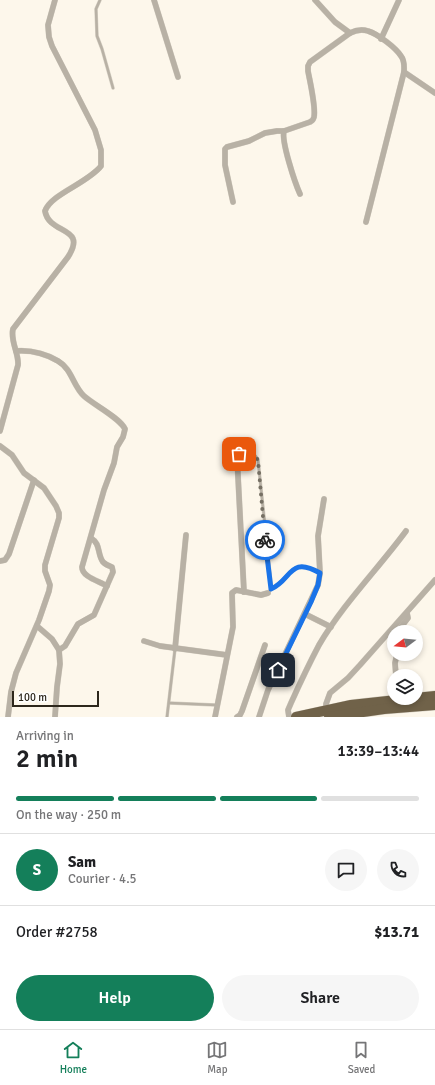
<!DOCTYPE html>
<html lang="en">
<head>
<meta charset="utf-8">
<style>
	:root { --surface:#fff; --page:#f6f6f6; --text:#202124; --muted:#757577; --line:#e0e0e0; --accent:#147f5a }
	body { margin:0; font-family:Signika,sans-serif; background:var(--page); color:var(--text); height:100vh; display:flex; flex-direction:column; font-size:15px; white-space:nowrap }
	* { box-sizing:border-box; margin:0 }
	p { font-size:13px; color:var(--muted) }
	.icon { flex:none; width:22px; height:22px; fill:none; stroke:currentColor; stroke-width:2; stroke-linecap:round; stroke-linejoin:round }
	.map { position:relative; height:717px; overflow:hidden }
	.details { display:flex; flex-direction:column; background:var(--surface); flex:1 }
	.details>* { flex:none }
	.needle { width:26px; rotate:254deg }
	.buttons { position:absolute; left:387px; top:625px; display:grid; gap:8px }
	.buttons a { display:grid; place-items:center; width:36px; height:36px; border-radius:50%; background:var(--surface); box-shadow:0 2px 6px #0003; font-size:20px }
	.scale { position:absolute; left:12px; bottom:10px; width:87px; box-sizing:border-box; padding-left:4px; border:2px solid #2d271c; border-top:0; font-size:11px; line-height:14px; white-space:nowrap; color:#2d271c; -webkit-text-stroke:3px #fff; paint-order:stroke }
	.pin { position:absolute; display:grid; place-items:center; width:34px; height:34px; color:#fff; margin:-17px; border-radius:8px; box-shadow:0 2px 6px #0006 }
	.courier { position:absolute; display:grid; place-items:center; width:40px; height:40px; margin:-20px; border:3px solid #1a73e8; border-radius:50%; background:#fff; color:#222; box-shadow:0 1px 5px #0007 }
	.overview em { font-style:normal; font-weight:600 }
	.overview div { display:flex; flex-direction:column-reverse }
	.overview { display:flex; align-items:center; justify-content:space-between; height:68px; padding:0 16px }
	h1 { font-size:26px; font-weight:600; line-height:30px }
	.bar { display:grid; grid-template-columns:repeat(4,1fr); gap:6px 4px; align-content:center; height:48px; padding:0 16px }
	.bar i { height:5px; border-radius:3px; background:var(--line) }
	.bar .active { background:var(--accent) }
	.bar p { grid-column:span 4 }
	.line { display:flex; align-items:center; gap:10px; padding:0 16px; border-top:1px solid var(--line) }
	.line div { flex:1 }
	.round { display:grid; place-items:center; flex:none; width:42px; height:42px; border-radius:21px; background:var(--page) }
	.button { display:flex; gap:8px; margin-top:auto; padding:8px 16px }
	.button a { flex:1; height:46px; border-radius:24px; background:var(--accent); color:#fff; font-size:16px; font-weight:600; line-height:46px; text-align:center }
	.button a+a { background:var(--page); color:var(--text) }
	.tabs { display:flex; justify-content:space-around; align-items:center; height:56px; border-top:1px solid var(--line); background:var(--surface); font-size:11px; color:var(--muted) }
	.tabs a { display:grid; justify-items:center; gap:2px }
	.tabs .active { color:var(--accent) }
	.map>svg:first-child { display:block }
</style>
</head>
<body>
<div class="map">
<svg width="435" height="717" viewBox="0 0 435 717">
	<rect width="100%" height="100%" fill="#fdf7eb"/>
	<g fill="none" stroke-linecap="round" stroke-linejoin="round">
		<g stroke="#d8d2c6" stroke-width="3.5">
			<g id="lane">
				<path d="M100,0L96,9L97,36L102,49L113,88"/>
				<path d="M237,456C243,449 254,451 258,460L271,583V589L268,593"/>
				<path d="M271,589C292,579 289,555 320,573"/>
				<path d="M169,703L216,705"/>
				<path d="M167,717L175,649"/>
			</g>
		</g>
		<g stroke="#d8d2c6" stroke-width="6">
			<g id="street">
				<path d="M154,0L178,77"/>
				<path d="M315,0L335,22L350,33"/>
				<path d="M381,39L399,0"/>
				<path d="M404,72L435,93"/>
				<path d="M284,131C281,141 295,183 300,194"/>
				<path d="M233,202L225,165V149L227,147L249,141L265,133L277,131H284L310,122C313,120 313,120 314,117C316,107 310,82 308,71V66L310,62L350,33C356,30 362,29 368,31C378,34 396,48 401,56C405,61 404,67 404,72L366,222"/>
				<path d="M16,351C30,350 46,354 58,361C72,369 73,386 84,396C94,405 120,418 125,429L123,437L117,447L114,463L104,490L82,567C82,577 99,581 107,586"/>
				<path d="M0,431L18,365C19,353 10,341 13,329L68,257C88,226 49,235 45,211C51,194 88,183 101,166V150L95,130L74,89L52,46L49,37L48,25L55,0"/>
				<path d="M0,446L12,455L24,473L44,488L56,506L59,513V518L45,565V571L50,585L49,591L39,620L16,673L11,692L8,717"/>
				<path d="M237,457L244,592"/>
				<path d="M0,561L5,560L9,554L34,480"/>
				<path d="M305,614L331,627"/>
				<path d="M37,626L52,639L59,650L60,664L57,687L55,717"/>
				<path d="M402,632L401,627L408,618L407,613"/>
				<path d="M144,641L160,646L227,655"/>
				<path d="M175,649L186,535"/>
				<path d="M59,650L65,646L78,624L94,615L113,572L112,567C109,566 105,564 103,562C97,554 101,544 91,538"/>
				<path d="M396,676L395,663L397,654"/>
				<path d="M326,710V704L330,693L348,678L360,665L435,580"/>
				<path d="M215,717L233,627L232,593L236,590L261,595L268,593"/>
				<path d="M237,717L240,715L242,711L265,645"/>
				<path d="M259,717L268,690L318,585L320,573L318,536L324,499"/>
				<path d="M289,717L288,710L291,703C300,683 309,664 319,645C343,604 378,569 406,531"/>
			</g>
		</g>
		<g stroke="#d8d2c6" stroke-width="11">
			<g id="highway">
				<path d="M416,698L435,696"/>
				<path d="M296,717L351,705L415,698"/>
				<path d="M329,717L384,709L435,705"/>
			</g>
		</g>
		<use href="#lane" stroke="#b8b1a5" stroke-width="2.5"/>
		<use href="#street" stroke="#b8b1a5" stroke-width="5.5"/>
		<use href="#highway" stroke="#706249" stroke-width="10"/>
	</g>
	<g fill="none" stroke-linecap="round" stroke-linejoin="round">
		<path stroke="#767064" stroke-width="4" stroke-dasharray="0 7.2" d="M239,454L243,452L254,454L258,460L265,540"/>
		<path stroke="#1a73e8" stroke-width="5" d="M265,540L271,589C292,580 289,555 320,573L318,585L311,602L278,670"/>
	</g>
</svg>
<div class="buttons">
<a><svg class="needle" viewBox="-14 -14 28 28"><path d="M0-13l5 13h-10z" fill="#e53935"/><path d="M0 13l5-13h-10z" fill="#757577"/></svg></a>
<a><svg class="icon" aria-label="layers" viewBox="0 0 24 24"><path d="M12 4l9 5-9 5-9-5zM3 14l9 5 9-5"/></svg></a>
</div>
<div class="scale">100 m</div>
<div class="pin" style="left:239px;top:454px;background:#ea580c"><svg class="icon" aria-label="bag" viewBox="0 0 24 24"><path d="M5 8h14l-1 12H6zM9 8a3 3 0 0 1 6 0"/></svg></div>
<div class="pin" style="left:278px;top:670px;background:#1f2937"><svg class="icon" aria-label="home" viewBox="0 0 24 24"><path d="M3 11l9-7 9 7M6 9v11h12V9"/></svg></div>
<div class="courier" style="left:265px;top:540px"><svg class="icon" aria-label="bike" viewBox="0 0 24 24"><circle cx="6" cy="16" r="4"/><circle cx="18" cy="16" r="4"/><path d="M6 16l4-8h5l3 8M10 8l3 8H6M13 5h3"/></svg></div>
</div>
<section class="details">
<div class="overview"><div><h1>2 min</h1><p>Arriving in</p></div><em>13:39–13:44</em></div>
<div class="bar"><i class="active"></i><i class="active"></i><i class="active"></i><i></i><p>On the way · 250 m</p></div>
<div class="line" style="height:72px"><b class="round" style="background:var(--accent);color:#fff">S</b><div><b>Sam</b><p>Courier · 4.5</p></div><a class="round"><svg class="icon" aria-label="chat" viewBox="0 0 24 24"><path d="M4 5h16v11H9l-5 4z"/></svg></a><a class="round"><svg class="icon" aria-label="phone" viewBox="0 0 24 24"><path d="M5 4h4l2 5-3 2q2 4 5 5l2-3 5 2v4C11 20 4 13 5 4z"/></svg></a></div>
<div class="line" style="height:52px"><div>Order #2758</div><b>$13.71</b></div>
<div class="button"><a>Help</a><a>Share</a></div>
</section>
<nav class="tabs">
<a class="active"><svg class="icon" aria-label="home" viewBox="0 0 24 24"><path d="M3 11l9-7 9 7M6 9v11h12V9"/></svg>Home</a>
<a><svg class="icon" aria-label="map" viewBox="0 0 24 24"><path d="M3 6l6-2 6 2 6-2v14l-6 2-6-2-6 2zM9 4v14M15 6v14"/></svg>Map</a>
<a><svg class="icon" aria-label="saved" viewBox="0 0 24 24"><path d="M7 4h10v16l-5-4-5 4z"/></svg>Saved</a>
</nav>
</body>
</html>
